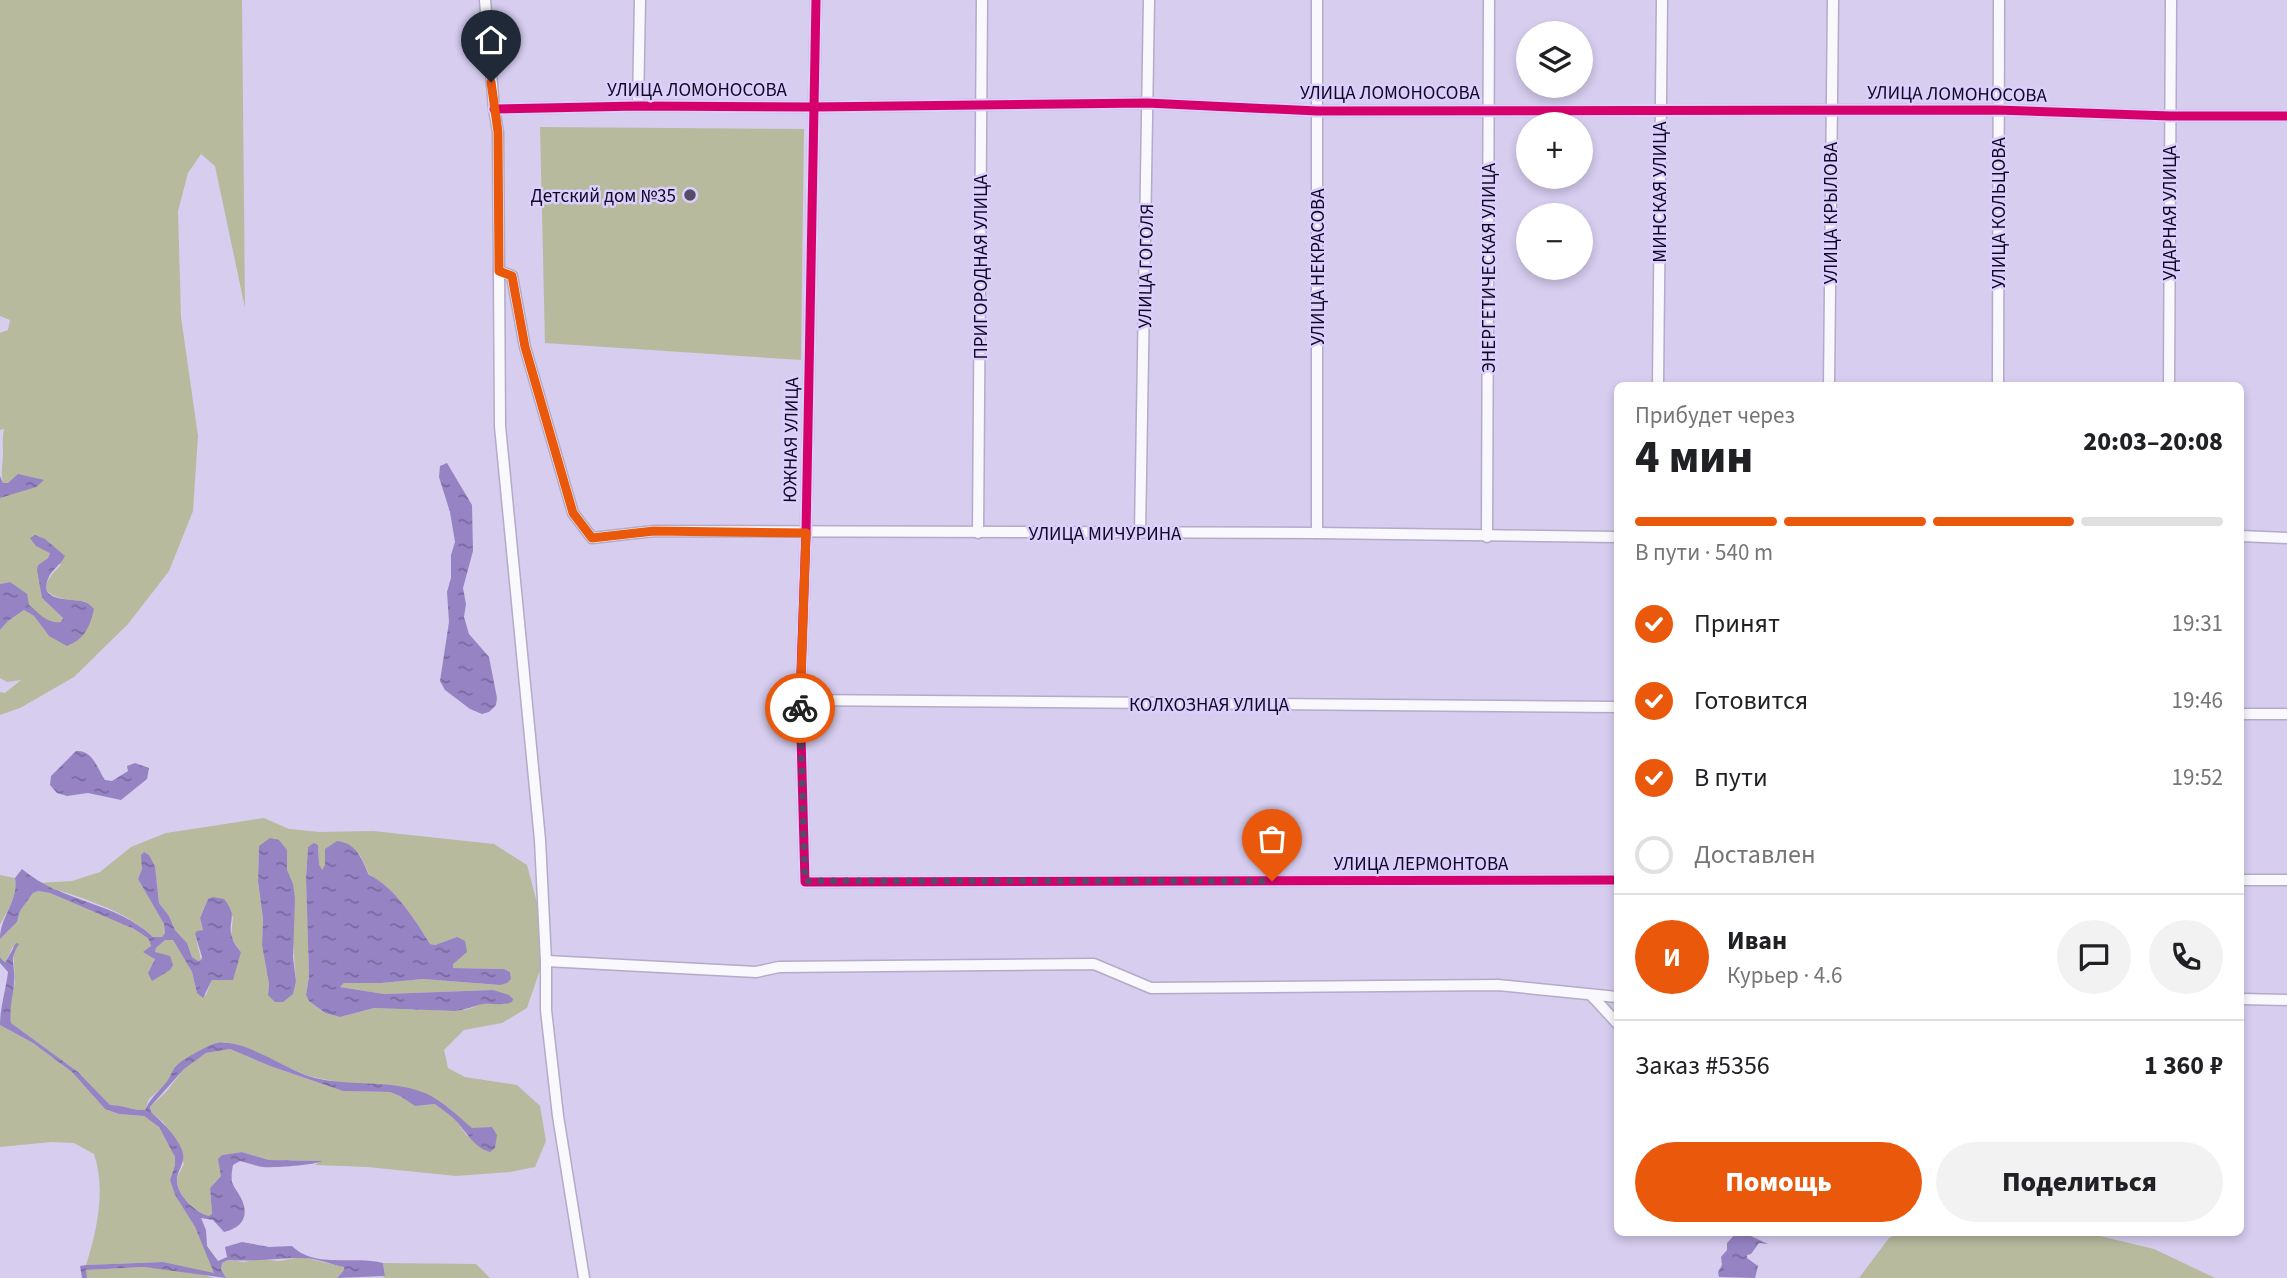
<!DOCTYPE html>
<html lang="ru">
<head>
<meta charset="utf-8">
<style>
	:root { --surface:#fff; --page:#f2f2f2; --text:#202124; --muted:#757577; --line:#e0e0e0; --accent:#ea580c }
	body { margin:0; font-family:"Source Sans 3",sans-serif; background:var(--page); color:var(--text); height:100vh; display:flex; flex-direction:column; font-size:26px; white-space:nowrap }
	* { box-sizing:border-box; margin:0 }
	p { font-size:23px; color:var(--muted) }
	.icon { flex:none; width:38px; height:38px; fill:none; stroke:currentColor; stroke-width:2; stroke-linecap:round; stroke-linejoin:round }
	.map { position:relative; flex:1; overflow:hidden }
	.details { position:absolute; left:1614px; top:382px; width:630px; height:854px; display:flex; flex-direction:column; background:var(--surface); border-radius:10px; box-shadow:0 4px 10px #0003 }
	.details>* { flex:none }
	.fabs { position:absolute; left:1516px; top:21px; display:grid; gap:14px }
	.fabs a { display:grid; place-items:center; width:77px; height:77px; border-radius:50%; background:var(--surface); box-shadow:0 4px 10px #0003; font-size:35px }
	.pin { position:absolute; display:grid; place-items:center; width:60px; height:60px; color:#fff; margin:-72px -30px; border-radius:50% 50% 50% 0; rotate:-45deg; box-shadow:0 0 7px #0007 }
	.pin .icon { rotate:45deg }
	.courier { position:absolute; display:grid; place-items:center; width:70px; height:70px; margin:-35px; border:5px solid #ea580c; border-radius:50%; background:#fff; color:#222; box-shadow:0 2px 9px #0007 }
	.overview em { font-style:normal; font-weight:800 }
	.overview div { display:flex; flex-direction:column-reverse }
	.overview { display:flex; align-items:center; justify-content:space-between; height:119px; padding:0 21px }
	h1 { font-size:46px; font-weight:800; line-height:52px }
	.bar { display:grid; grid-template-columns:repeat(4,1fr); gap:10px 7px; align-content:center; height:84px; padding:0 21px }
	.bar i { height:9px; border-radius:5px; background:var(--line) }
	.bar .active { background:var(--accent) }
	.bar p { grid-column:span 4 }
	.line { display:flex; align-items:center; gap:18px; padding:0 21px; border-top:2px solid var(--line) }
	.line div { flex:1 }
	.round { display:grid; place-items:center; flex:none; width:74px; height:74px; border-radius:37px; background:var(--page) }
	ol { padding:0 21px; list-style:none }
	li { display:flex; align-items:center; gap:21px; height:77px }
	li p { margin-inline-start:auto }
	li .icon { padding:7px; border-radius:50%; background:var(--accent); color:#fff; stroke-width:4 }
	li:last-child { color:var(--muted) }
	li i { width:38px; height:38px; border:4px solid var(--line); border-radius:50% }
	.cta { display:flex; gap:14px; margin-top:auto; padding:14px 21px }
	.cta a { flex:1; height:80px; border-radius:42px; background:var(--accent); color:#fff; font-size:28px; font-weight:800; line-height:80px; text-align:center }
	.cta a+a { background:var(--page); color:var(--text) }
	.map>svg:first-child { display:block }
</style>
</head>
<body>
<div class="map">
<svg width="2287" height="1278" viewBox="0 0 2287 1278">
	<defs>
		<pattern id="water-ripples" width="26" height="14" patternUnits="userSpaceOnUse" patternTransform="scale(1.75)"><rect width="26" height="14" fill="#9683c4"/><path d="M2 4q2-2 4 0t4 0M15 11q2-2 4 0t4 0" fill="none" stroke="#79699f"/></pattern>
	</defs>
	<rect width="100%" height="100%" fill="#d6cdef"/>
	<g fill="#b7ba9d" fill-rule="evenodd">
		<path d="M0,0H242L245,308L215,166L201,154L188,173L178,211L181,317L198,436L193,511L169,571L128,624L74,677L20,708L0,715V692L5,693L21,680L7,682L0,678V630L8,621L24,610L34,616L49,636L87,602C59,599 27,596 61,565L50,553L48,558L38,565L42,598L63,618L61,622C40,626 22,596 10,582L0,584V498L8,484L3,483C0,471 3,465 3,454C3,445 2,438 4,429L0,430V333L8,330L10,320L0,316Z"/>
		<path d="M540,127L804,129L801,360L545,343Z"/>
		<path d="M264,818L289,829L320,832L373,831L494,844L527,865L537,903L542,964L527,1008L502,1023L464,1030L444,1050L448,1068L465,1077L517,1085L540,1106L546,1141L535,1167L510,1172L456,1176L368,1167L315,1165L320,1161L269,1160L242,1152L222,1155L221,1176L210,1188L212,1214L209,1216C196,1213 177,1195 177,1180C178,1175 181,1169 184,1164L164,1123L151,1112L150,1107L166,1092L184,1069L206,1053L230,1049L270,1066L343,1091L390,1092L400,1096L415,1106L435,1104L456,1120L467,1136L492,1127L472,1129L449,1108L396,1087L343,1083L308,1076L243,1047L224,1042L176,1065L166,1084L149,1099L145,1110C133,1111 123,1105 110,1105L78,1072L11,1023L9,1008L15,982L13,946L5,963L0,957V939L17,922L20,911L33,893L38,891L50,893L134,929L148,938L155,959L148,973L170,970L155,952L156,948L165,940H173L192,972L197,993L206,995L212,980L241,952L231,937L233,917L208,899L200,918L203,930L195,934L201,960L198,961L192,957L187,943L175,930L169,916L159,903L155,866L149,855L144,853L142,869L138,879L164,924L165,933L162,937H153C124,908 76,897 38,883L72,881L100,872L131,847L166,833ZM318,845L319,864L322,871L325,865V849L360,855L370,876C393,885 416,921 430,944L435,945L457,937L452,968L504,969L510,972L511,979L500,985L423,979L381,983H344L340,987L384,994L493,990L506,1004H481L469,1009L455,1011L374,1008L340,1017L324,1013L309,1001L306,995L309,976L306,878L308,847ZM259,846L287,850V870L296,981L268,995L269,984L262,945L263,919L258,881Z"/>
		<path d="M0,875L15,878C18,896 8,909 0,925Z"/>
		<path d="M0,1025L33,1043L72,1072L105,1109L119,1114L144,1116L159,1127L175,1157V1165L170,1180L175,1195L195,1227L215,1274L163,1262L86,1265C97,1231 106,1189 94,1154L74,1143L51,1142L0,1147Z"/>
		<path d="M1900,1232H2083L2154,1249L2215,1278H1859L1889,1238Z"/>
		<path d="M302,1257L344,1267V1270L337,1278H226L221,1269L222,1263L228,1260L244,1262L258,1259L279,1261Z"/>
		<path d="M383,1263L476,1264L490,1278H382L385,1276Z"/>
		<path d="M144,1267L200,1273L213,1278H87L85,1272L86,1270Z"/>
	</g>
	<g fill="url(#water-ripples)">
		<path d="M447,463L472,505L473,551L463,588L466,604L464,617L469,634L489,657L497,698L496,705L489,712L482,714L470,709L445,690L440,681L449,622L447,592L451,578V555L455,542L450,512L439,477L440,466Z"/>
		<path d="M18,474L44,480L36,487L0,498V476L3,483H8Z"/>
		<path d="M35,535L45,539L65,556C61,565 51,570 48,579C38,603 73,598 85,602C88,603 91,606 94,609C90,626 85,639 67,646L49,636L34,616L24,610L8,621L0,630V584L10,582L27,594L29,605C39,613 47,624 61,622L63,618L42,598L37,570L38,565L48,558L50,553L36,546L30,538Z"/>
		<path d="M76,751C93,750 97,768 105,780L112,781L128,771L127,766L135,763L149,768L147,779L121,800L88,793L67,796L57,793L50,785L51,776Z"/>
		<path d="M270,838L279,840L287,850V870L293,884L295,898L293,957L296,981L293,994L283,1002H275L268,995L269,984L262,945L263,919L258,881L259,846Z"/>
		<path d="M337,841C357,843 362,860 369,875C394,886 416,921 430,944L435,945L457,937L465,941L467,952L453,964V968L504,969L510,972L511,979L507,983L500,985L423,979L381,983H344L340,987L384,994L493,990L509,995L513,999L512,1002C503,1006 493,1003 483,1004C474,1006 465,1010 455,1011L374,1008L340,1017L325,1013L309,1001L306,995L309,976L306,878L308,847L314,843L318,845L319,864L322,870L325,865V849Z"/>
		<path d="M144,852L149,855L155,866L159,903L169,916L175,930L187,943L192,957L198,961L201,960L202,957L195,934L197,931L203,930L200,918L208,899L213,897L224,899C239,918 227,920 232,937C233,942 238,948 241,952L233,980H212L203,998L197,993L192,972L173,940H165L156,948L155,952L170,956L173,965L170,970L152,981L148,973L155,959L143,952L151,946L148,938L134,929L50,893L38,891L33,893L20,911L17,922L0,939C0,916 19,901 15,878L22,869C60,902 117,902 153,937H162L165,933L164,924L138,879L142,869L141,855Z"/>
		<path d="M16,943L19,944C8,961 16,965 14,983C13,997 9,1008 11,1023L78,1072L110,1105C123,1105 134,1111 145,1110C150,1099 156,1094 164,1085C169,1080 171,1073 175,1067C181,1060 208,1045 217,1043C243,1039 283,1067 308,1076C345,1088 389,1078 425,1093C443,1101 458,1116 472,1128L492,1127L497,1135L495,1148L490,1152C475,1148 467,1133 457,1122C451,1115 442,1110 435,1104L415,1106L400,1096L390,1092L343,1091L270,1066L230,1049L206,1053L184,1069L150,1107L151,1112C162,1122 176,1135 182,1150C187,1163 176,1170 177,1182C178,1196 196,1213 209,1216L212,1214L210,1188L221,1176L218,1159L222,1155L242,1152L269,1160L322,1161C316,1165 271,1168 263,1167C256,1166 248,1163 240,1161L233,1165C232,1170 231,1177 232,1182C234,1188 238,1192 241,1198C250,1216 242,1228 224,1232L213,1220L201,1218L206,1230L207,1246L218,1261L227,1257L225,1247L242,1242L269,1247L292,1246C315,1269 354,1255 383,1263L385,1276L337,1278L344,1270V1267C330,1264 314,1257 300,1258C275,1258 252,1262 228,1260L222,1263L221,1269L226,1278L144,1267L86,1270L87,1278H82L80,1266L86,1265L163,1262L214,1273L195,1227L175,1195L170,1180L175,1165V1157L159,1127L144,1116L119,1114L105,1109L72,1072L33,1043L0,1025C0,1007 6,990 8,972L0,963V957L5,963Z"/>
		<path d="M1737,1232H1742L1768,1244L1759,1243L1751,1254L1747,1255V1258L1758,1266L1755,1278L1719,1277L1718,1272L1722,1265L1721,1257L1727,1250V1243Z"/>
	</g>
	<g fill="none" stroke-linecap="round" stroke-linejoin="round">
		<g stroke="#b3abc8" stroke-width="13">
			<g id="minor">
				<path d="M485,0L494,109L498,132L499,271L512,276L525,347L573,513L592,538L654,531L1317,533L1617,537"/>
				<path d="M816,0L806,533L800,700L805,882L1617,880"/>
				<path d="M638,106L640,0"/>
				<path d="M494,109L638,106L814,107L1147,103L1317,111L1997,110L2170,116H2287"/>
				<path d="M499,271L500,426L540,840L546,961V1010L558,1116L584,1278"/>
				<path d="M1658,385L1662,0"/>
				<path d="M1829,385L1833,0"/>
				<path d="M1998,385L1999,0"/>
				<path d="M2169,385L2171,0"/>
				<path d="M978,533L982,0"/>
				<path d="M1140,533L1149,0"/>
				<path d="M1317,533V0"/>
				<path d="M2240,536L2287,538"/>
				<path d="M1487,537L1489,0"/>
				<path d="M800,700L1617,707"/>
				<path d="M2240,714H2287"/>
				<path d="M2240,880H2287"/>
				<path d="M546,961L756,972L779,967L1094,964L1151,988L1498,985L1617,997"/>
				<path d="M1592,996L1617,1023"/>
				<path d="M2240,999L2287,1000"/>
			</g>
		</g>
		<use href="#minor" stroke="#f9f8fd" stroke-width="10"/>
		<g stroke="#dbcffe" stroke-width="13">
			<g id="cycleway">
				<path d="M816,0L806,533L800,700L805,882L1617,880"/>
				<path d="M494,109L638,106L814,107L1147,103L1317,111L1997,110L2170,116H2287"/>
			</g>
		</g>
		<use href="#cycleway" stroke="#d6006c" stroke-width="9"/>
	</g>
	<g fill="none" stroke-linecap="round" stroke-linejoin="round">
		<path stroke="#564c6a" stroke-width="7" stroke-dasharray="0 12.6" d="M800,708L805,881H1272"/>
		<path stroke="#ea580c" stroke-width="9" d="M491,82L498,132L499,271L512,276L525,347L573,513L592,538L654,531L806,533L800,708"/>
	</g>
	<circle fill="#564c6a" stroke="#dbcffe" stroke-width="2.5" cx="690" cy="195" r="7"/>
	<g text-anchor="middle" stroke-width="5" stroke-linejoin="round" paint-order="stroke">
		<g font-size="19" fill="#110722" stroke="#dbcffe">
			<text x="697" y="96">УЛИЦА ЛОМОНОСОВА</text>
			<text x="1390" y="99">УЛИЦА ЛОМОНОСОВА</text>
			<text transform="translate(1957 93) rotate(1)" y="7">УЛИЦА ЛОМОНОСОВА</text>
			<text transform="translate(1659 192) rotate(-90)" y="7">МИНСКАЯ УЛИЦА</text>
			<text transform="translate(1830 213) rotate(-90)" y="7">УЛИЦА КРЫЛОВА</text>
			<text transform="translate(1998 213) rotate(-90)" y="7">УЛИЦА КОЛЬЦОВА</text>
			<text transform="translate(2169 213) rotate(-90)" y="7">УДАРНАЯ УЛИЦА</text>
			<text transform="translate(1145 266) rotate(-89)" y="7">УЛИЦА ГОГОЛЯ</text>
			<text transform="translate(980 267) rotate(-90)" y="7">ПРИГОРОДНАЯ УЛИЦА</text>
			<text transform="translate(1317 267) rotate(-90)" y="7">УЛИЦА НЕКРАСОВА</text>
			<text transform="translate(1488 268) rotate(-90)" y="7">ЭНЕРГЕТИЧЕСКАЯ УЛИЦА</text>
			<text transform="translate(790 440) rotate(-89)" y="7">ЮЖНАЯ УЛИЦА</text>
			<text x="1105" y="540">УЛИЦА МИЧУРИНА</text>
			<text x="1209" y="711">КОЛХОЗНАЯ УЛИЦА</text>
			<text x="1421" y="870">УЛИЦА ЛЕРМОНТОВА</text>
		</g>
		<g font-size="19" fill="#110722" stroke="#dbcffe" text-anchor="end">
			<text x="676" y="202">Детский дом №35</text>
		</g>
	</g>
</svg>
<div class="fabs">
<a><svg class="icon" aria-label="layers" viewBox="0 0 24 24"><path d="M12 4l9 5-9 5-9-5zM3 14l9 5 9-5"/></svg></a>
<a>+</a>
<a>−</a>
</div>
<div class="pin" style="left:1272px;top:881px;background:#ea580c"><svg class="icon" aria-label="bag" viewBox="0 0 24 24"><path d="M5 8h14l-1 12H6zM9 8a3 3 0 0 1 6 0"/></svg></div>
<div class="pin" style="left:491px;top:82px;background:#1f2937"><svg class="icon" aria-label="home" viewBox="0 0 24 24"><path d="M3 11l9-7 9 7M6 9v11h12V9"/></svg></div>
<div class="courier" style="left:800px;top:708px"><svg class="icon" aria-label="bike" viewBox="0 0 24 24"><circle cx="6" cy="16" r="4"/><circle cx="18" cy="16" r="4"/><path d="M6 16l4-8h5l3 8M10 8l3 8H6M13 5h3"/></svg></div>
<section class="details">
<div class="overview"><div><h1>4 мин</h1><p>Прибудет через</p></div><em>20:03–20:08</em></div>
<div class="bar"><i class="active"></i><i class="active"></i><i class="active"></i><i></i><p>В пути · 540 m</p></div>
<ol>
<li><svg class="icon" aria-label="check" viewBox="0 0 24 24"><path d="M5 12l5 5 9-10"/></svg>Принят<p>19:31</p></li>
<li><svg class="icon" aria-label="check" viewBox="0 0 24 24"><path d="M5 12l5 5 9-10"/></svg>Готовится<p>19:46</p></li>
<li><svg class="icon" aria-label="check" viewBox="0 0 24 24"><path d="M5 12l5 5 9-10"/></svg>В пути<p>19:52</p></li>
<li><i></i>Доставлен</li>
</ol>
<div class="line" style="height:126px"><b class="round" style="background:var(--accent);color:#fff">И</b><div><b>Иван</b><p>Курьер · 4.6</p></div><a class="round"><svg class="icon" aria-label="chat" viewBox="0 0 24 24"><path d="M4 5h16v11H9l-5 4z"/></svg></a><a class="round"><svg class="icon" aria-label="phone" viewBox="0 0 24 24"><path d="M5 4h4l2 5-3 2q2 4 5 5l2-3 5 2v4C11 20 4 13 5 4z"/></svg></a></div>
<div class="line" style="height:91px"><div>Заказ #5356</div><b>1 360 ₽</b></div>
<div class="cta"><a>Помощь</a><a>Поделиться</a></div>
</section>
</div>
</body>
</html>
